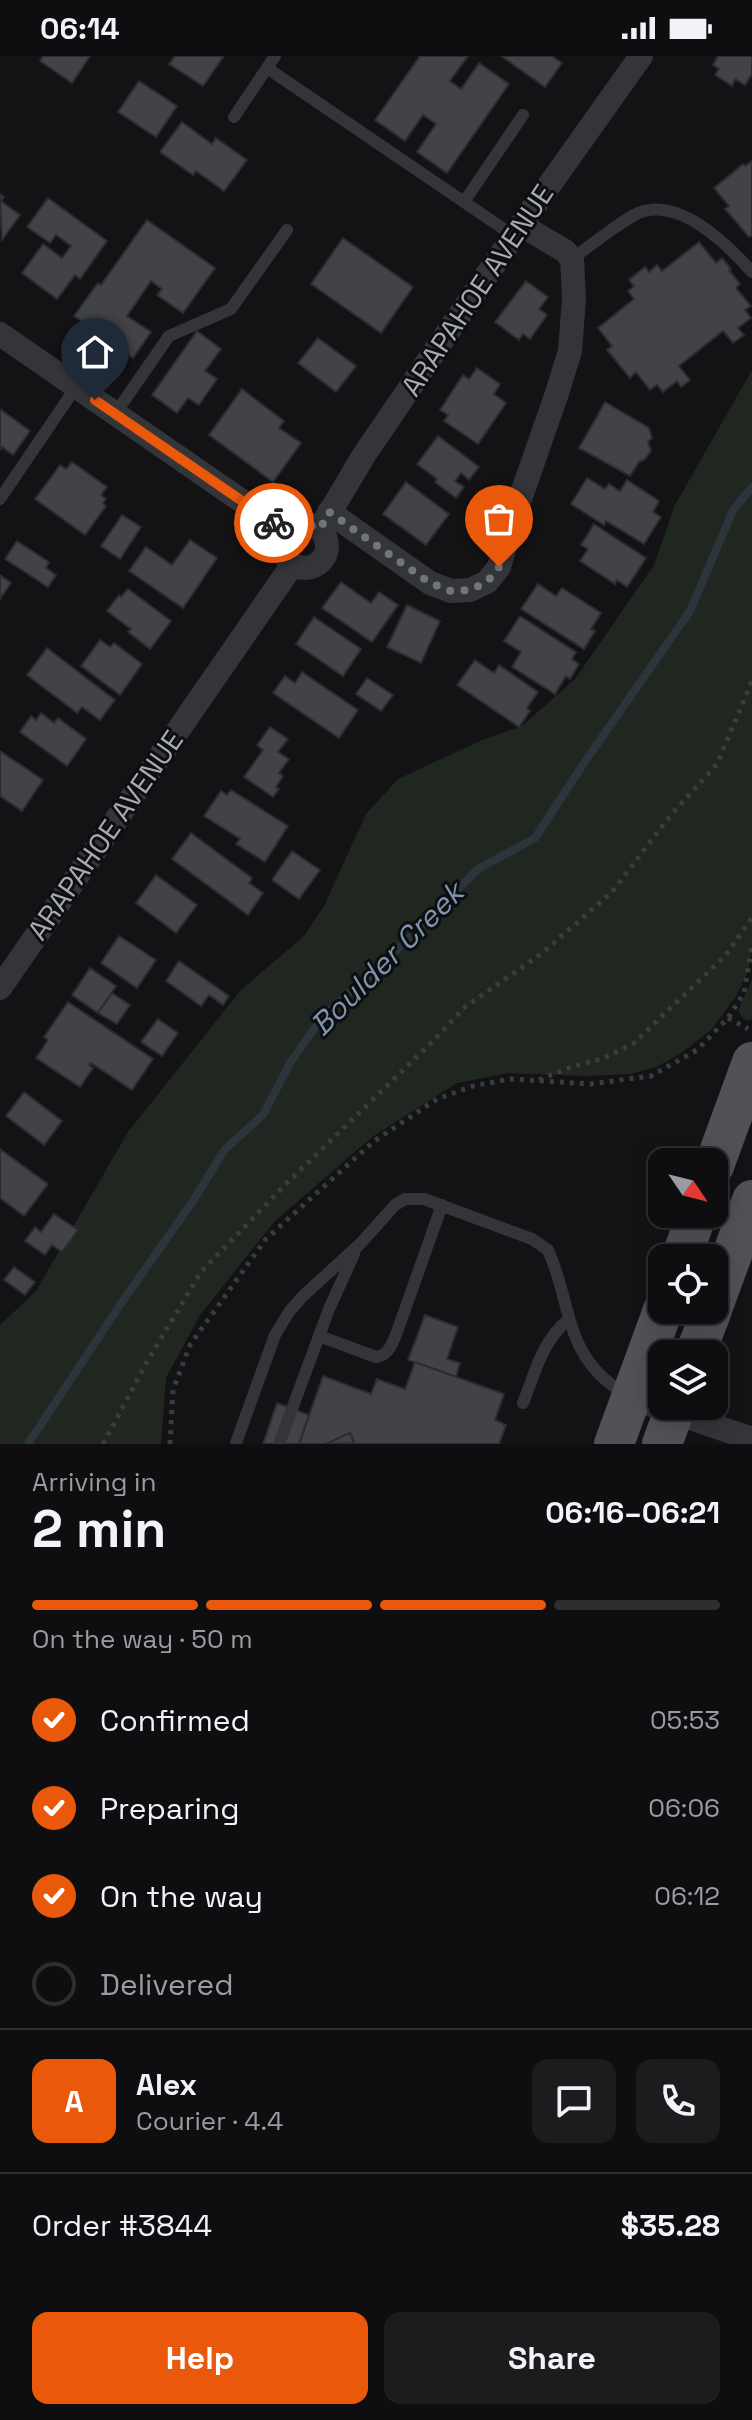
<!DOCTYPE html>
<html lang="en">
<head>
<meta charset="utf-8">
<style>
	:root { --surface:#0e0e10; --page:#1c1c1e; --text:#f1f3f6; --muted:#9b9c9f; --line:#2e2e30; --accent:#ea580c }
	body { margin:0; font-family:"Space Grotesk",sans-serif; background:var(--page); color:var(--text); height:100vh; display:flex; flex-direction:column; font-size:30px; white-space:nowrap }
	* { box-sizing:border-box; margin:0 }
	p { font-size:26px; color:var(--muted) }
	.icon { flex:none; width:44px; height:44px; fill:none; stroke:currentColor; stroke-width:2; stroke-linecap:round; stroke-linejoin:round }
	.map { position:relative; height:1388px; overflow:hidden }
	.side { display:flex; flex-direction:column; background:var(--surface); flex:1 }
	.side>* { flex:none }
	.needle { width:52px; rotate:125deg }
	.buttons { position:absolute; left:648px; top:1092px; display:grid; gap:16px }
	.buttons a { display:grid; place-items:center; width:80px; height:80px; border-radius:16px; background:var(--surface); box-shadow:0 4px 20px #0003,0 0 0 2px var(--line); font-size:40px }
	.pin { position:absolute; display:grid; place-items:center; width:68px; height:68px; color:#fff; margin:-82px -34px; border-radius:50% 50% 50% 0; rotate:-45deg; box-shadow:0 0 8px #0007 }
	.pin .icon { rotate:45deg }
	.courier { position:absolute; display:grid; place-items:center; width:80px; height:80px; margin:-40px; border:6px solid #ea580c; border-radius:50%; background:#fff; color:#222; box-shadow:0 2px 10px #0007 }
	.overview em { font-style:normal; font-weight:800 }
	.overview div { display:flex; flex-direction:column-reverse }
	.overview { display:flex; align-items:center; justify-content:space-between; height:136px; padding:0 32px }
	h1 { font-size:52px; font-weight:800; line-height:60px }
	.bar { display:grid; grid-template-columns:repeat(4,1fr); gap:12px 8px; align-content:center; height:96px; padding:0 32px }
	.bar i { height:10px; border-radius:6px; background:var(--line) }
	.bar .active { background:var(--accent) }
	.bar p { grid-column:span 4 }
	.line { display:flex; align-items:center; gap:20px; padding:0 32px; border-top:2px solid var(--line) }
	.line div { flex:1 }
	.round { display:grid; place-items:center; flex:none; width:84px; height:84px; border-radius:16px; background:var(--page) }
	ol { padding:0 32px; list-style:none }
	li { display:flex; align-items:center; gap:24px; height:88px }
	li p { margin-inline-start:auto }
	li .icon { padding:8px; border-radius:50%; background:var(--accent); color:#fff; stroke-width:4 }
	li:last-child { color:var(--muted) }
	li i { width:44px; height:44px; border:4px solid var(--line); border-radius:50% }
	.button { display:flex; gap:16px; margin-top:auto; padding:16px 32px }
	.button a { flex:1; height:92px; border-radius:16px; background:var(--accent); color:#fff; font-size:32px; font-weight:800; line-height:92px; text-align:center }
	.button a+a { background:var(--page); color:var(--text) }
	.status { display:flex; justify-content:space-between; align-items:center; height:56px; padding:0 40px; background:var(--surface); direction:ltr }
	.status svg { height:22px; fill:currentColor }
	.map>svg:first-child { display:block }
</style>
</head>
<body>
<div class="status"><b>06:14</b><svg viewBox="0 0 49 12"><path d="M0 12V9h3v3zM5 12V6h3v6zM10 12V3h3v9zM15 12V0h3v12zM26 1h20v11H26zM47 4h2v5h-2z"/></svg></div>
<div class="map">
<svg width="752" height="1388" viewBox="0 0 752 1388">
	<rect width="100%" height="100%" fill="#131315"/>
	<g fill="#202721">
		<path d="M752,314V892L748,916L736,940L711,974L680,998L656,1011L631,1018L585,1020L509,1017L457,1027L372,1081L275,1165L200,1259L166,1322L161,1388H0V1269L36,1235L128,1076L241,934L304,880L324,850L366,758L398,723L482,684L522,670L575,623L654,509L675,449Z"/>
		<path d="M752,923V961L751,964H745L738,955Z"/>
	</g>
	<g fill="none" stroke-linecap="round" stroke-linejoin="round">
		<path stroke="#2d353c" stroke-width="8" d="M28,1388L120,1249L193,1145L225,1093L263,1059L290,1007L323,960L386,905L478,813L535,782L584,707L690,555L733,454L752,431"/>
	</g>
	<g fill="#424348" stroke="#2d2d30" stroke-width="2">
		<path d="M43,0H90L72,27L40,5Z"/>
		<path d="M175,0H224L203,30L169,8Z"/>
		<path d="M420,0H468L450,25L461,33L479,7L509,28L447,117L417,96L436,68L423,59L405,85L375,64Z"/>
		<path d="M501,0H552L562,7L545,31Z"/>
		<path d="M718,0H752V18L745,29L735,23L732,30L715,19L719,13L713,9Z"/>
		<path d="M139,25L177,50L156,81L118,56Z"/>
		<path d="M182,66L212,88L216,82L247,104L224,135L196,115L193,119L160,96Z"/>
		<path d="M752,105V179L749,181L725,153L729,150L714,132L743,108L745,110Z"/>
		<path d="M0,138L4,141L1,145L20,159L2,184Z"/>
		<path d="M48,142L107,185L80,223L75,219L57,243L22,217L43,188L62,202L71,190L56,179L50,187L27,171Z"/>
		<path d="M147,164L215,212L183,257L157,239L162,233L151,225L127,260L151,276L133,302L74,260L98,227L101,229Z"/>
		<path d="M343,182L413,231L381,277L311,228Z"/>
		<path d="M699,186L716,207L722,202L731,213L729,214L740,228L736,232L751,250L745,254L751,262L738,272L744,279L733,287L723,275L679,310L690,324L681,331L677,325L663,336L657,329L650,334L636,316L630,322L607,294L612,290L598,272L634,243L628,235L634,230L629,224L645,211L649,216L657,209L662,215Z"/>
		<path d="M526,225L548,241L539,253L547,259L530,283L523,278L519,284L495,266Z"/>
		<path d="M197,275L221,293L205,315L217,323L199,349L188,342L177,357L152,339Z"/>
		<path d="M318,282L356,310L336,336L298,307Z"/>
		<path d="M477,312L500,328L494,338L506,347L478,388L444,365L448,359L440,354L463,319L469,323Z"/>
		<path d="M242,333L284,365L279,372L301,387L273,426L209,379Z"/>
		<path d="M605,346L649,372L652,382L648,386L651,395L645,403L639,406L630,420L579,392Z"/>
		<path d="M0,353L30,375L13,399L2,391L0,394Z"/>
		<path d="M438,380L479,411L469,424L461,417L455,425L464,431L456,442L435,426L437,423L417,408Z"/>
		<path d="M72,406L107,431L101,439L106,443L103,447L106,450L85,479L35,443L60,409L66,413Z"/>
		<path d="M587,422L605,433L609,428L620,435L627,424L659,445L653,456L661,461L644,488L606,465L604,469L571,448Z"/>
		<path d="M406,426L449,458L426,489L383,458Z"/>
		<path d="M122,459L141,471L120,503L101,490Z"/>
		<path d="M594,468L646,502L627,531L617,524L615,528L580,505L588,493L581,489Z"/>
		<path d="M190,484L217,502L183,552L129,515L146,491L172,509Z"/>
		<path d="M17,485L49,506L46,512L56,519L48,531L5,503Z"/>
		<path d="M0,519L11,527L0,543Z"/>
		<path d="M341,526L371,547L379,536L398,549L372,586L322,552Z"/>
		<path d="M538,528L556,540L562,532L601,557L591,573L595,575L584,593L521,553Z"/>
		<path d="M128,533L171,565L150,593L128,576L131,573L107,555L119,539L121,541Z"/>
		<path d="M407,549L440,565L421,607L387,591Z"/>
		<path d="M520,560L576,596L572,603L579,608L570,623L566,620L555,638L512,611L521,596L504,585Z"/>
		<path d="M314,561L361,593L343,620L296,588Z"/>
		<path d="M100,584L110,591L114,587L142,608L120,639L81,610Z"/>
		<path d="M47,592L115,644L100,664L82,651L77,657L27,619Z"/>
		<path d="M475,604L494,617L499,609L538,636L527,652L530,655L519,671L457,629Z"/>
		<path d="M302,616L358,654L339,682L273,637L285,620L295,627Z"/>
		<path d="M367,622L393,639L381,655L356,638Z"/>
		<path d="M41,657L54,667L58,662L86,683L67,710L20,676L31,660L36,664Z"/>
		<path d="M270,671L288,683L278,696L289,703L279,717L283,720L276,731L279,733L273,741L244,721L263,694L257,689Z"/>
		<path d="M0,695L43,724L22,755L0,740Z"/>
		<path d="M231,734L288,770L265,806L236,788L240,783L204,760L221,735L227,739Z"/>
		<path d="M191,777L252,822L249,827L263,837L248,859L172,803Z"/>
		<path d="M292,795L320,814L299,843L272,824Z"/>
		<path d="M156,819L197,849L176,877L136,847Z"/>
		<path d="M119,880L156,904L137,932L101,907Z"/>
		<path d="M179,905L229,940L223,949L209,939L201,950L166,925Z"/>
		<path d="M90,912L116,930L98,957L72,939Z"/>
		<path d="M112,937L130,949L117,968L98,957Z"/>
		<path d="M68,946L153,1003L132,1034L91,1007L89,1009L93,1012L80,1031L36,1002L48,984L44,981Z"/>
		<path d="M158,963L178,977L162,1000L141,986Z"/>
		<path d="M24,1036L62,1065L44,1089L6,1060Z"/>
		<path d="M0,1093L48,1128L24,1160L0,1142Z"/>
		<path d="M54,1158L78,1174L62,1196L52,1189L45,1199L25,1185L35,1171L41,1176Z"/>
		<path d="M14,1211L35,1226L25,1239L4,1224Z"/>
		<path d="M425,1259L458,1271L447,1303L460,1307L456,1321L408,1304Z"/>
		<path d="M415,1306L504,1338L495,1364L506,1369L499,1388H355L350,1377L326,1388H299L323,1320L371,1338L377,1323L405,1333Z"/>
		<path d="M277,1347L309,1359L299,1388H263Z"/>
		<path d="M350,1377L354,1387L326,1388Z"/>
	</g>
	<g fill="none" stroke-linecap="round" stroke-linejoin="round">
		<g stroke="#3a3c40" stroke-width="5" stroke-dasharray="4 6" stroke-linecap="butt">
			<path d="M728,962L748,973"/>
			<path d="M539,1024L568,1012L604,1002L634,987L725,900L752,862"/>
			<path d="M103,1388L148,1304L201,1216L282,1132L432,986L465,951L541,898L612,836L670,760L717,708L752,625"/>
			<path d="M170,1388L173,1334L190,1289L266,1183L373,1086L437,1043L473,1030L510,1023L590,1028L651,1020L697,994L728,962L744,937L752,891"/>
		</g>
		<g stroke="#343539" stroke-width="12">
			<path d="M267,12L514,180"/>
			<path d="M234,61L275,0"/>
			<path d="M464,146L523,59"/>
			<path d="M572,203C586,193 629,158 644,155C684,145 728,189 752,216"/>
			<path d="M115,358L169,280L231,253L287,174"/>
			<path d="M0,443L76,331"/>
			<path d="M319,1280L376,1301C389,1299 392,1288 397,1276L442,1149"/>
			<path d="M523,1347C535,1317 542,1285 568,1264"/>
			<path d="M236,1387L275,1279L289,1256L303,1240L360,1188L395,1149L405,1143H424L532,1183L548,1194C573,1250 563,1301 625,1338"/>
			<path d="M279,1388L329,1253L354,1198"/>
		</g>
		<g stroke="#343539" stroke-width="24">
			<path d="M0,278L288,477"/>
			<path d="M329,456L430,527L451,535L470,534L487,526L499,511L510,472L557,337L570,295L574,242L572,203L565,195L521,169"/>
			<circle cx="305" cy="490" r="22"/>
			<path d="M320,473L364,399L521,169L641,0"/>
			<path d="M0,932L293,508"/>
			<path d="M631,1342L752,1383"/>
		</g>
		<g stroke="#505258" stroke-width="40">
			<path d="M714,1110L752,1006"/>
			<path d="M681,1202L697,1158"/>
			<path d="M714,1248L752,1144"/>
			<path d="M695,1298L712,1254"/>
			<path d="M614,1388L663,1254"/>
			<path d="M662,1388L676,1350"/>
		</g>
	</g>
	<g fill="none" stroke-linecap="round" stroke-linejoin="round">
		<path stroke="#72757c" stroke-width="8" stroke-dasharray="0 14.4" d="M274,467L288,477C299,468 307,467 320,473L329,456L430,527L451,535L470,534L487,526L499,511"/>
		<path stroke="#ea580c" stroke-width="10" d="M95,344L274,467"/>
	</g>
	<g text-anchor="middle" stroke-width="6" stroke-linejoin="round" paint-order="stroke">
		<g font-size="28" fill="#a5aab4" stroke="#0e0e10">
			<text transform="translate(477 234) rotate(-56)" y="10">ARAPAHOE AVENUE</text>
			<text transform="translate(105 779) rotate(-55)" y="10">ARAPAHOE AVENUE</text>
		</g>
		<g font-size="30" font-style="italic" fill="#7e96ad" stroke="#0e0e10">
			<text transform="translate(387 903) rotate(-45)" y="10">Boulder Creek</text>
		</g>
	</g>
</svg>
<div class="buttons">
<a><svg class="needle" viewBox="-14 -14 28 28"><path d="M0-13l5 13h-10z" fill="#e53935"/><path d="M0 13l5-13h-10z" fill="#9b9c9f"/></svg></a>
<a><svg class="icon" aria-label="locate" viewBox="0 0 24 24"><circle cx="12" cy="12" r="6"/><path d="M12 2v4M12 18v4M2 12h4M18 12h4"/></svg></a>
<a><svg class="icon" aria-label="layers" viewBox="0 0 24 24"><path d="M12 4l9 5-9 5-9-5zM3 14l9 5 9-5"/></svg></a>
</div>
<div class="pin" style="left:499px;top:511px;background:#ea580c"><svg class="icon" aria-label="bag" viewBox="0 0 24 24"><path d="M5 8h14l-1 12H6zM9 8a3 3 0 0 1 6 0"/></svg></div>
<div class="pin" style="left:95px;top:344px;background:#1f2937"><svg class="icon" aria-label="home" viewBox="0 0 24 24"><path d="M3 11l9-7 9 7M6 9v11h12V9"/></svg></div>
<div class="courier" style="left:274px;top:467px"><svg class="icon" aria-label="bike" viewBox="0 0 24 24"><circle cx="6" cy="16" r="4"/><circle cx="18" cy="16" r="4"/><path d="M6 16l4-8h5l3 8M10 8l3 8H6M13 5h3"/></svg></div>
</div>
<section class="side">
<div class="overview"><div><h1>2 min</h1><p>Arriving in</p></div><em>06:16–06:21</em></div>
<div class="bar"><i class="active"></i><i class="active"></i><i class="active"></i><i></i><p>On the way · 50 m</p></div>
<ol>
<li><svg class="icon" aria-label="check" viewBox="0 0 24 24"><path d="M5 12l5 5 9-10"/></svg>Confirmed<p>05:53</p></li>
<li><svg class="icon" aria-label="check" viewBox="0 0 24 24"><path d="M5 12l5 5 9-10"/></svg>Preparing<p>06:06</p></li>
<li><svg class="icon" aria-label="check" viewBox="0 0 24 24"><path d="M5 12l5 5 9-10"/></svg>On the way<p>06:12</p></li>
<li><i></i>Delivered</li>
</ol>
<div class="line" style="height:144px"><b class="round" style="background:var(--accent);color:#fff">A</b><div><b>Alex</b><p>Courier · 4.4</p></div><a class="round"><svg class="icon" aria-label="chat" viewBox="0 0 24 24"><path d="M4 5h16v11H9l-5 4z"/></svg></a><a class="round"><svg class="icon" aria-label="phone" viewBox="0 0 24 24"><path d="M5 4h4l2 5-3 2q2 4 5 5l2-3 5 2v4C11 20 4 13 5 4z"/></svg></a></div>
<div class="line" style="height:104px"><div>Order #3844</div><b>$35.28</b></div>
<div class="button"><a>Help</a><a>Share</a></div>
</section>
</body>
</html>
